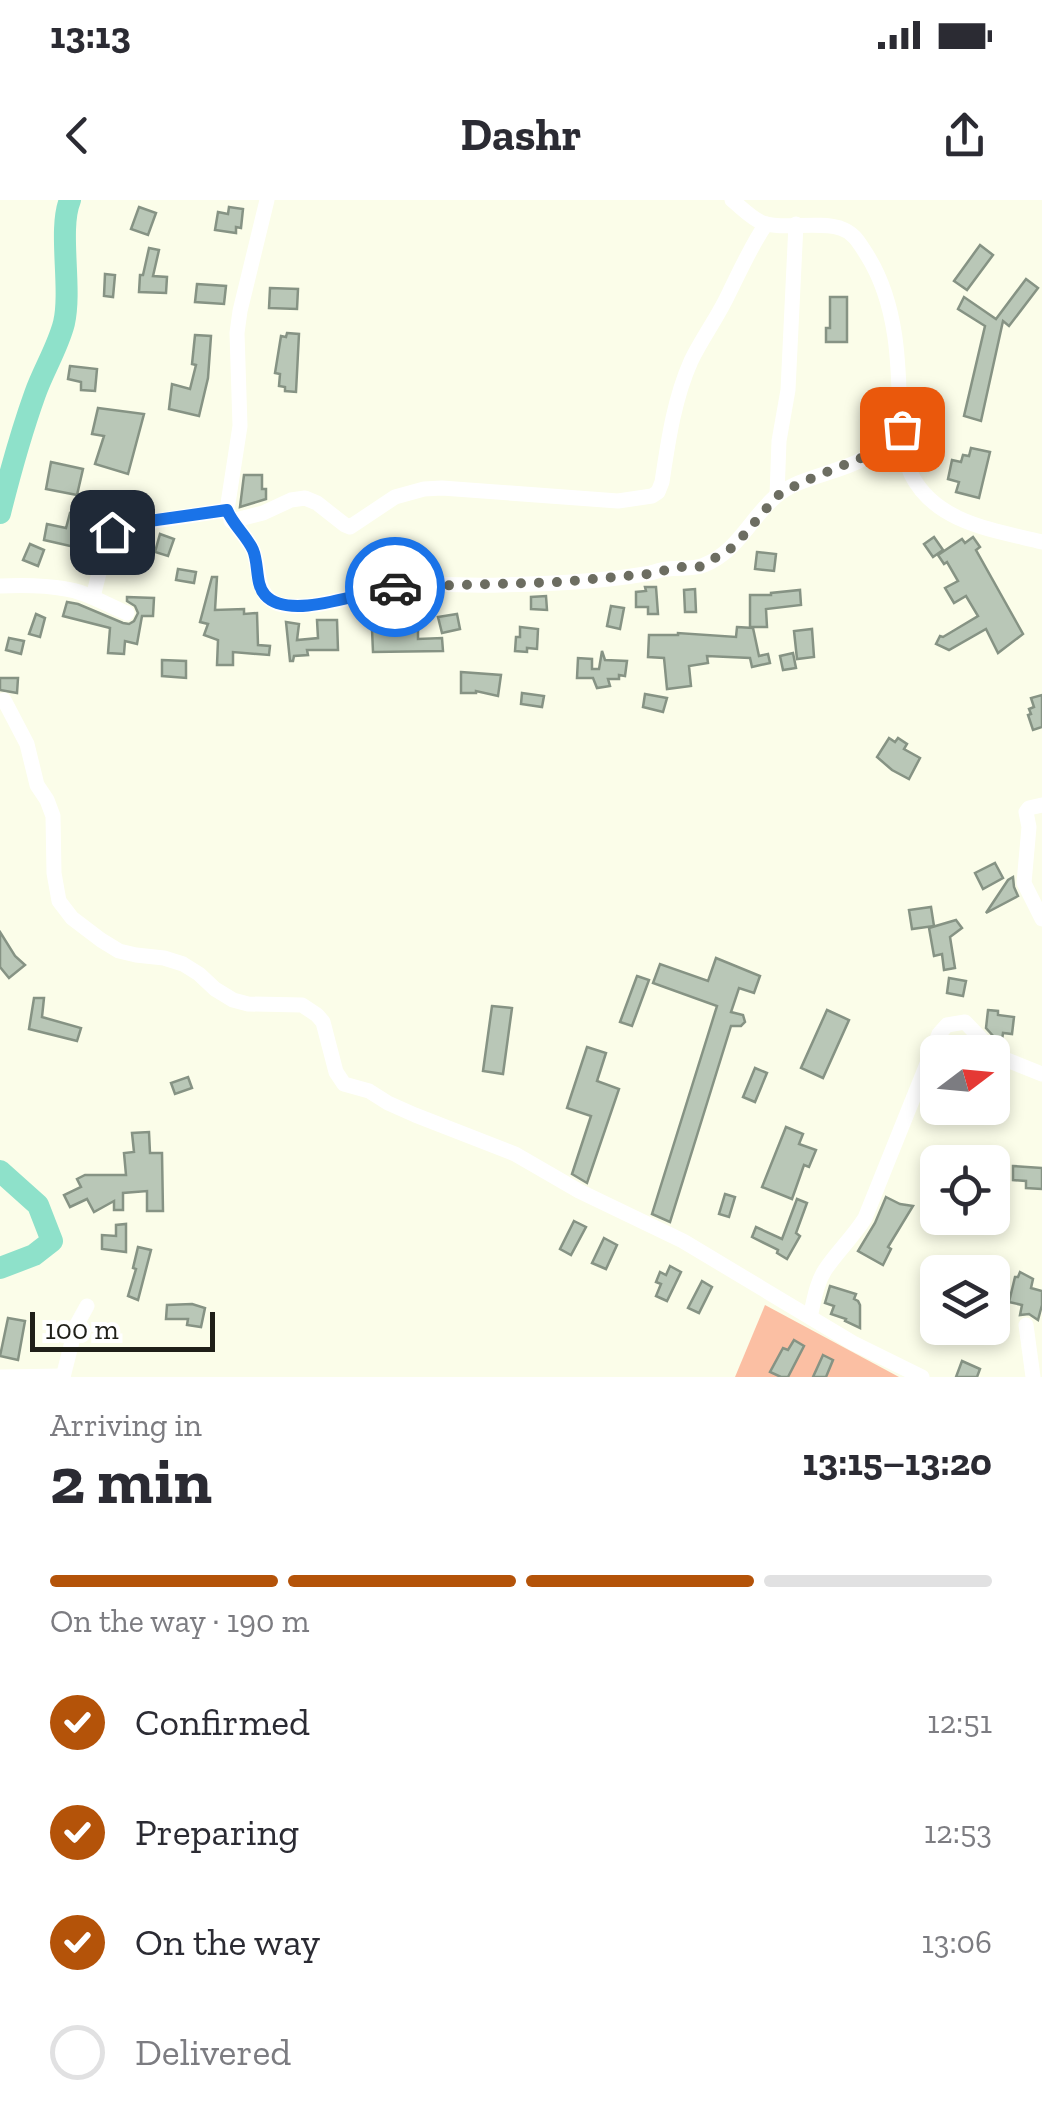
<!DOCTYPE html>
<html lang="en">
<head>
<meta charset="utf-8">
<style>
	:root { --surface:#fff; --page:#f2f2f3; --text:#2b2b33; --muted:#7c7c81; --line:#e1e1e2; --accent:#b45309 }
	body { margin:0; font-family:"Zilla Slab",serif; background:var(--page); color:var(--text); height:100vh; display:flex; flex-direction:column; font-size:38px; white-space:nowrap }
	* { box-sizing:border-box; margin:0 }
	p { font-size:32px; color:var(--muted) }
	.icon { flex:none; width:55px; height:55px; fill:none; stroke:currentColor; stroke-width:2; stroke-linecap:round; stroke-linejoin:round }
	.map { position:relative; height:1177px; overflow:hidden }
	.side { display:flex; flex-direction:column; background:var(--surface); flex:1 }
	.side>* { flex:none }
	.needle { width:65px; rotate:74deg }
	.tools { position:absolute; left:920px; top:835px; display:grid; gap:20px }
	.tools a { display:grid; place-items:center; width:90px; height:90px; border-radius:15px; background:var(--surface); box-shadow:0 5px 15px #0003; font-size:50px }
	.scale { position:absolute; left:30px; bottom:25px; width:185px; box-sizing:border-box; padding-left:10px; border:5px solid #1f1f18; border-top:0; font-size:28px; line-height:35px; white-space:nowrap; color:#1f1f18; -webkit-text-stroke:8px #fff; paint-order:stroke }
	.pin { position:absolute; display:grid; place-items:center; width:85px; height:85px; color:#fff; margin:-42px; border-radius:20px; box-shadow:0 5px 15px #0006 }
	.courier { position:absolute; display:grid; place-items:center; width:100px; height:100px; margin:-50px; border:8px solid #1a73e8; border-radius:50%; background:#fff; color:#222; box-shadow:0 2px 12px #0007 }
	.head em { font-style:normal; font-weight:800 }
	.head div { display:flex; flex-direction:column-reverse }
	.head { display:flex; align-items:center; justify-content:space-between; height:170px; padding:0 50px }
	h1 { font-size:65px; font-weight:800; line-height:75px }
	.bar { display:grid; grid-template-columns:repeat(4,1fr); gap:15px 10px; align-content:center; height:120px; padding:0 50px }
	.bar i { height:12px; border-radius:8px; background:var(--line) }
	.bar .selected { background:var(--accent) }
	.bar p { grid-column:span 4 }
	ol { padding:0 50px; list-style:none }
	li { display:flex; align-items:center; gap:30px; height:110px }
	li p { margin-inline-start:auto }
	li .icon { padding:10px; border-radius:50%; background:var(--accent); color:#fff; stroke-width:4 }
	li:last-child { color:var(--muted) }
	li i { width:55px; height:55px; border:5px solid var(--line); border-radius:50% }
	.status { display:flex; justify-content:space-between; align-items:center; height:70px; padding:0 50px; background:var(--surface); direction:ltr }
	.status svg { height:28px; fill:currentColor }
	header { display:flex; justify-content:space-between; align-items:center; height:130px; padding:0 50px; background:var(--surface); font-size:45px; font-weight:800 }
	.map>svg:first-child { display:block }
</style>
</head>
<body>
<div class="status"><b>13:13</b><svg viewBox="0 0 49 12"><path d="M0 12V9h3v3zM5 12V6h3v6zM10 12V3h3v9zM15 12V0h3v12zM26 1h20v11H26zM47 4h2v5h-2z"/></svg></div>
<header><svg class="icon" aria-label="back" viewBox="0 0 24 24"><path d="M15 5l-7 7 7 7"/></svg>Dashr<svg class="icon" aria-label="share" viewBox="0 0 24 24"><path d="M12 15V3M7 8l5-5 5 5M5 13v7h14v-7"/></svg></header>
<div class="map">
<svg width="1042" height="1177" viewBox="0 0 1042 1177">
	<rect width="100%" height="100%" fill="#fbfde9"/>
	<path fill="#fbbfa3" d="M765,1105L899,1177H735Z"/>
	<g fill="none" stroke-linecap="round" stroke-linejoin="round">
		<g stroke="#8ee1ca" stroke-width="22">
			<path d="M0,313C10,273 21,233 35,194C43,171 58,147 64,123C72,88 58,29 70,0"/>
			<path d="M0,971L38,1005L52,1041L34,1055L0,1068"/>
		</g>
	</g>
	<g fill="#b9c7b7" stroke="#869384" stroke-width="2.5">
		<path d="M139,7L156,13L148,35L131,29Z"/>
		<path d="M229,7L243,9L241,28L236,27V33L215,30L218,12L228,14Z"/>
		<path d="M980,45L993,55L967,90L954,81Z"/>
		<path d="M149,48L159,50L153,76L167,77L166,93L139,92L140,75H143Z"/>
		<path d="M105,74L115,75L113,97L104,96Z"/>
		<path d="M1026,79L1038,88L1009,126L1003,121L981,221L964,216L985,126L958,109L964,97L996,119Z"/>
		<path d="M197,84L226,86L224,104L195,102Z"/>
		<path d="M270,88L298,89L297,109L269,108Z"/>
		<path d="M830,97H847V142H826V128H830Z"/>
		<path d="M287,133L299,134L296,192L285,191V187L279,186L280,174L275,173L281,136L286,137Z"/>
		<path d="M195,135L211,136L208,178L199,216L169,209L172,184L190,189L196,165L192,164Z"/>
		<path d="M70,166L97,169L95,191L81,190V182L68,179Z"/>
		<path d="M865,207L880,208L878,231L864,230Z"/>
		<path d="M98,208L144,214L128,274L95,264L104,236L92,234Z"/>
		<path d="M971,248L990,252L979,298L956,292L959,282L948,279L952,260L961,262L963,255L969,256Z"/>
		<path d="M51,262L83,269L77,295L46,289Z"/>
		<path d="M244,275H262V289H266V299L240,307Z"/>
		<path d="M70,313L84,317L79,348L44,340L47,324L66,328Z"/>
		<path d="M160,334L174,339L168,356L155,352Z"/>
		<path d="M934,337L943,350L933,357L924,344Z"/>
		<path d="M973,337L980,347L976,350L1023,434L998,453L986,429L949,450L936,444L940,436L943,437L978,416L966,396L954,403L945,388L958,381L947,362L944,364L938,355L962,339L965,343Z"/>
		<path d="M30,344L44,350L38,366L23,360Z"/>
		<path d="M757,352L776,354L774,371L755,369Z"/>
		<path d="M178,369L196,372L194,383L176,380Z"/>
		<path d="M212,377H217L215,410L244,409V414L257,413L258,445L270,446L269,455L233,452V465H217L218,440L204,435L208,424L200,422Z"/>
		<path d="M645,387H656L658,414H648V407H636V392L646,391Z"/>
		<path d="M695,389L696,412H685L684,390Z"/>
		<path d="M800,390L801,405L766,409L767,427H750V395H771V393Z"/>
		<path d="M546,396L547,410L531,409V397Z"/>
		<path d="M127,397L154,398L153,416H142L137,444L125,441L124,454L108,453L110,428L63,416L67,402L78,404L123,423L129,424L134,421L138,413L135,406L127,401Z"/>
		<path d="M371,406H384V411L418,415V439L442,438L443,451L373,452Z"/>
		<path d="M611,406L624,408L620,429L607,426Z"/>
		<path d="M36,414L45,418L40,437L29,434Z"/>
		<path d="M457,414L460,429L442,433L438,417Z"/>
		<path d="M317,420H337L338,450H307L308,455L294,456L293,461H290L286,422L299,424L297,440L318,438Z"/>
		<path d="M520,427L538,429L537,449L527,448V452L515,451L516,437H520Z"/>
		<path d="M737,427L753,428L759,456L768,454L770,463L752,467L750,458L707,456L708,463L689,466L691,486L667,489L664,458L648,457L649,435H678V433L736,437Z"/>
		<path d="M812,429L814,457L797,459L794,431Z"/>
		<path d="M9,438L24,441L21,454L6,450Z"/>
		<path d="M602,451L605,460L627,461L625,476L619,475V479H608L610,486L597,488L593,478H577L578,458L592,459V469H599Z"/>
		<path d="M793,453L796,468L783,470L780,456Z"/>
		<path d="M162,460L186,461V478L162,476Z"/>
		<path d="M461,472L501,475L498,496L476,491V493H461Z"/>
		<path d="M0,478H18L17,493L0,490Z"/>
		<path d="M522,493L544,496L542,507L521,504Z"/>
		<path d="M645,494L667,498L663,512L643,507Z"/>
		<path d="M1042,495V527L1033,530L1028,515L1031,514L1029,509L1034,507L1031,498Z"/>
		<path d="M889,538L895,542L898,538L907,544L904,549L920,558L909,579L892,570L877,557Z"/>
		<path d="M995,663L1003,678L983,689L975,673Z"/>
		<path d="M1013,677L1014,687L1018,696L986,713L1008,680Z"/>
		<path d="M931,707L934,726L912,729L909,710Z"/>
		<path d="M956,720L962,728L950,737L955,768L944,770L942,754L934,756L929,728Z"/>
		<path d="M0,732L15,756L25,765L9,778L0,767Z"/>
		<path d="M716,758L760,776L754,793L739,788L731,812L743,815L745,822L741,826H731L670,1022L652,1014L717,806L653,783L660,764L708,781Z"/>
		<path d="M637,776L649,780L632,826L620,822Z"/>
		<path d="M949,778L966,781L963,796L947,793Z"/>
		<path d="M34,798H44L42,817L81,828L77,841L29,829Z"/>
		<path d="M492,806L512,808L503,874L483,871Z"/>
		<path d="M827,810L849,820L823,878L801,868Z"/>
		<path d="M988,810L998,811V815L1014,817L1012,834L1003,833L1002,840L995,838L986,828Z"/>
		<path d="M587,847L606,853L597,881L619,889L587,983L572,974L591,916L567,908Z"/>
		<path d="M755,868L767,873L755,902L743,897Z"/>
		<path d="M188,877L192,888L175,894L171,883Z"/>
		<path d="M786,927L803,934L799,944L816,950L809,967L804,965L792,999L762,987Z"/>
		<path d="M149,932L150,953H162L163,1011H147V991L123,993V1010H114V1001L94,1012L87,999L70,1007L64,995L81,987L77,979L85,975H126L124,953L134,952L132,933Z"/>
		<path d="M1013,966L1042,968V989L1026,988V981L1013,980Z"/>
		<path d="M725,994L735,997L729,1017L719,1014Z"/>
		<path d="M886,997L900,1004L913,1006L888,1047L891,1049L883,1065L858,1051L875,1023Z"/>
		<path d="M797,999L807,1003L796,1033L800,1036L787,1059L777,1053L778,1050L752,1037L756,1027L782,1039Z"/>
		<path d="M574,1021L586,1027L571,1055L560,1049Z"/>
		<path d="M126,1024V1052L102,1049V1035L116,1036V1025Z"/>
		<path d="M604,1038L617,1045L606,1069L592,1063Z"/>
		<path d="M138,1047L151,1050L138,1100L128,1096L136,1069L133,1068Z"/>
		<path d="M670,1066L681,1072L667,1101L656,1096L661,1084L656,1082L660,1072L666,1075Z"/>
		<path d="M1020,1072L1033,1079L1031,1088L1042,1091V1105L1038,1120L1029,1114L1020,1115L1022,1105L1009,1102L1015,1077H1018Z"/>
		<path d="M702,1081L712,1087L699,1113L688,1108Z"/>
		<path d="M830,1086L856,1094L854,1099L858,1101L860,1105V1128L845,1121L846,1119L831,1114L834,1106L825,1103Z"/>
		<path d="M192,1104L205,1108L201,1127L187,1125L188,1119H166L167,1105Z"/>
		<path d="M8,1118L25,1121L18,1160L0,1156Z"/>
		<path d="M794,1140L804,1146L788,1177H781L770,1172L783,1148L788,1150Z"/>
		<path d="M823,1155L833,1160L826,1177H813Z"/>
		<path d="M962,1161L980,1169L977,1177H956Z"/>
	</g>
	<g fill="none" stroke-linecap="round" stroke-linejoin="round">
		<g stroke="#fff" stroke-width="15">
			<path d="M267,0L240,111L237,133L240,226L227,310C233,325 245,334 252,348C261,366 254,391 274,402C301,417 376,388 409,385C439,383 470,386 500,385C548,384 598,382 645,374C652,373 659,370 667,369C679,367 693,370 704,365C737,352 750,319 775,297C802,274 844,274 872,253C882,245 887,233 900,228C907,241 904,259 911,274C935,323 994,330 1042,342"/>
			<path d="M732,0C742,8 752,19 763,23C782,30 817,21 840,28C855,33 859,43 867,55C899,106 899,169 900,228"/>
			<path d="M777,295L779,241L788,190L796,24"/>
			<path d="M231,321L263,313L291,300L305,298L317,303L345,325L350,327L395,297L424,289L442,288L618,301L652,296L658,292L662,282C668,242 674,199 691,161C702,138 718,117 729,93C741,69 751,46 766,24"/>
			<path d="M0,386C22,385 44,385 66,389C87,392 107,405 127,413"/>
			<path d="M93,397L106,345L112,332L128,325L227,310"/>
			<path d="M4,500L27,544L37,585L47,600L53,616L54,673L59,701L72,718L101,740L119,751L136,755L164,758L183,764L199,774L215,789L233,800L248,804L302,805L317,815L323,822L336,872L344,884L369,891L388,903L415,915L515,954L579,991L683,1041L853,1143L922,1177"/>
			<path d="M1042,605L1029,608L1026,612L1029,627L1024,683L1042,719"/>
			<path d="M810,1117C814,1101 816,1084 825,1070C837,1052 853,1037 865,1018L939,834L947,825L965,822L988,846L1007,860L1042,874"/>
			<path d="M1026,1125L1033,1177"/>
			<path d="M0,1177L63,1176"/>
			<path d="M63,1177L76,1126L87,1106"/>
		</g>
	</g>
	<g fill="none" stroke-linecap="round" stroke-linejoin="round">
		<path stroke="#6c6d61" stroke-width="10" stroke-dasharray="0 18" d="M395,387L560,382L648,374L680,367H699L729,350L737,343L777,296L800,283L871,254L894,230L902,229"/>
		<path stroke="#1a73e8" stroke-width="12" d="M112,332L128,324L227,310C233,325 246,335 253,350C259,364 255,384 265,395C289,422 364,391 395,387"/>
	</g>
</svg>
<div class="tools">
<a><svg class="needle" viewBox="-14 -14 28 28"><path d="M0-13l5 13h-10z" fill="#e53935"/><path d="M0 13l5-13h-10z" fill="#7c7c81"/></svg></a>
<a><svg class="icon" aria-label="locate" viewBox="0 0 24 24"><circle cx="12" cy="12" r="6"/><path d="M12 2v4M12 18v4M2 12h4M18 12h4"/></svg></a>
<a><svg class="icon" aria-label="layers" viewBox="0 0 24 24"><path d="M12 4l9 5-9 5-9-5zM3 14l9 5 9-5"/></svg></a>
</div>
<div class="scale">100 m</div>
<div class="pin" style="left:902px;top:229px;background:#ea580c"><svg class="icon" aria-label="bag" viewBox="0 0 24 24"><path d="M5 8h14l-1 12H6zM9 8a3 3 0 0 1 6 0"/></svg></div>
<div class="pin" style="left:112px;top:332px;background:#1f2937"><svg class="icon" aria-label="home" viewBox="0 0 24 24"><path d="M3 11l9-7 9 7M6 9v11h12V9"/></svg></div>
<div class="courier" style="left:395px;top:387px"><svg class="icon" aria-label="car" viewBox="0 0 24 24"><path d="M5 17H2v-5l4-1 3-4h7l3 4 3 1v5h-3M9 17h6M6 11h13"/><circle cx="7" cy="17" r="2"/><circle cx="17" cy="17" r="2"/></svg></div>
</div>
<section class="side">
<div class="head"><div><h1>2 min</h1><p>Arriving in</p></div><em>13:15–13:20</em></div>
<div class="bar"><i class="selected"></i><i class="selected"></i><i class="selected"></i><i></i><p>On the way · 190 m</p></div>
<ol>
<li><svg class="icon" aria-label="check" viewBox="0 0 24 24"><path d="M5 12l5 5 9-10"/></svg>Confirmed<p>12:51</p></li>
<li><svg class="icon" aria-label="check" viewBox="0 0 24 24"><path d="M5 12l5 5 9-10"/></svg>Preparing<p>12:53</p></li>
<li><svg class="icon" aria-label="check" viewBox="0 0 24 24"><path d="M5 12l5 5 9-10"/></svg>On the way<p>13:06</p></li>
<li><i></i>Delivered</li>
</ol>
</section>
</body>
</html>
